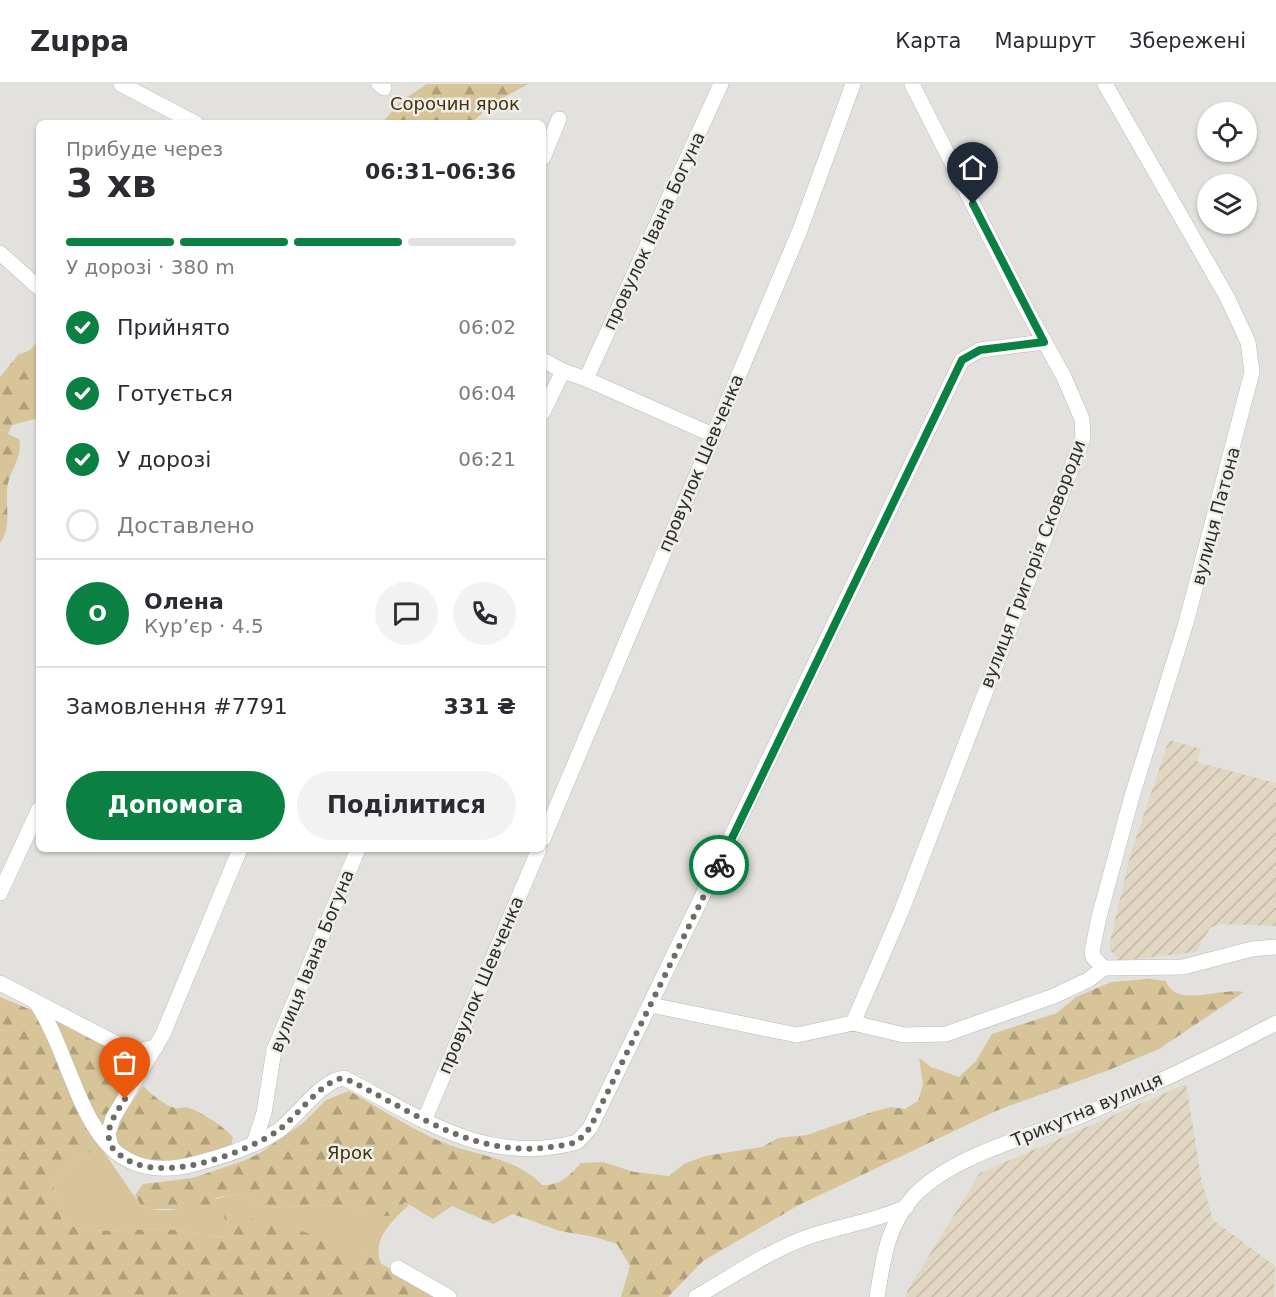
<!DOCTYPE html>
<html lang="uk">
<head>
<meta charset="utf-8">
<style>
	:root { --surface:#fff; --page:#f2f2f3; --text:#2b2b33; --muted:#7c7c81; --line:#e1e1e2; --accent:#0b8043 }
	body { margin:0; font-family:"DejaVu Sans",sans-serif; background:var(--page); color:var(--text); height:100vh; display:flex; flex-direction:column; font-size:22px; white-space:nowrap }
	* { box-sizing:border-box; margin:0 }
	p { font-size:20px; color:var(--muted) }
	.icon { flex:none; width:33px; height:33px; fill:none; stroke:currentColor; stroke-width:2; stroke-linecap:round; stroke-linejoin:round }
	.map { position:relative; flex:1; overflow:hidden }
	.side { position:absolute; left:36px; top:36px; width:510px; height:732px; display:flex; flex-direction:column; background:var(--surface); border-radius:9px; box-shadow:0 2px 4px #0004 }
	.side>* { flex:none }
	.controls { position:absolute; left:1197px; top:18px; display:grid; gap:12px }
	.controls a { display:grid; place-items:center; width:60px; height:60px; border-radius:50%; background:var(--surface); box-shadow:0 2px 4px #0004; font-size:30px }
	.pin { position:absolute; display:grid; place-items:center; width:51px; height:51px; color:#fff; margin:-62px -26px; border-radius:50% 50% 50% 0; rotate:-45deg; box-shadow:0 0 6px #0007 }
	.pin .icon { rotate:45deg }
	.courier { position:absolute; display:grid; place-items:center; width:60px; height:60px; margin:-30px; border:4px solid #0b8043; border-radius:50%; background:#fff; color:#222; box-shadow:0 2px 8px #0007 }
	.summary em { font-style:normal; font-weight:800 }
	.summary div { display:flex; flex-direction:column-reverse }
	.summary { display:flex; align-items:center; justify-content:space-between; height:102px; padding:0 30px }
	h1 { font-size:39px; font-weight:800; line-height:45px }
	.bar { display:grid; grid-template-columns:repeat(4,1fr); gap:9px 6px; align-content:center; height:72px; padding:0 30px }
	.bar i { height:8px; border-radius:4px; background:var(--line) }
	.bar .active { background:var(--accent) }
	.bar p { grid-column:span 4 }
	.line { display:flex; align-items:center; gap:15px; padding:0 30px; border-top:2px solid var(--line) }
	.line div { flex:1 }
	.round { display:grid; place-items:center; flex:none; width:63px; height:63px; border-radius:32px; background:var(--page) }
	ol { padding:0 30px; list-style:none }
	li { display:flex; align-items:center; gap:18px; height:66px }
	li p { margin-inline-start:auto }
	li .icon { padding:6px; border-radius:50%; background:var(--accent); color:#fff; stroke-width:4 }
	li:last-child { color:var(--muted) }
	li i { width:33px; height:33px; border:3px solid var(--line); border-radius:50% }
	.primary-button { display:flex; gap:12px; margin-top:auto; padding:12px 30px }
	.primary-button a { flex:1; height:69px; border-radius:36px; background:var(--accent); color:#fff; font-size:24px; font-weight:800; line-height:69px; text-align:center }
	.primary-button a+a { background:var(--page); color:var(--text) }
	header { display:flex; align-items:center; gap:36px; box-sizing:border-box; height:84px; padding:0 30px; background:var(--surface); border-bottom:2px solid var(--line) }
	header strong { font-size:28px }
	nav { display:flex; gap:33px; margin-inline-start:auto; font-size:21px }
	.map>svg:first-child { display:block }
</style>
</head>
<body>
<header>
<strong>Zuppa</strong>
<nav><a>Карта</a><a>Маршрут</a><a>Збережені</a></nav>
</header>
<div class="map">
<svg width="1276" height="1213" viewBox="0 0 1276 1213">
	<defs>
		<pattern id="industrial-furrows" width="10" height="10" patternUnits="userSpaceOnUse" patternTransform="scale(1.5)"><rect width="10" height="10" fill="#e1d6c2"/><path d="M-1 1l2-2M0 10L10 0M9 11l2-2" fill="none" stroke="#c1b8a7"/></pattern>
		<pattern id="forest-firs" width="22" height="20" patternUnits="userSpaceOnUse" patternTransform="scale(1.5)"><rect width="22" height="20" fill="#d7c498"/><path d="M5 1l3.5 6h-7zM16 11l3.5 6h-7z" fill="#afa07c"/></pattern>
	</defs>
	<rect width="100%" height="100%" fill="#e3e1dd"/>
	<g fill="url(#industrial-furrows)">
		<path d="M1169,656L1201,665L1197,677L1200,679L1276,699V842L1219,840L1210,844L1196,868L1119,877L1110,866V858L1130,772Z"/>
		<path d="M1186,1000L1202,1099L1213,1136L1275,1182L1274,1213H906L907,1207L980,1089Z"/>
	</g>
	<path fill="#d7c498" d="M110,1036L101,1064L141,1122C174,1134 203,1117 235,1110L267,1124L315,1121L351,1123L366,1130L404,1118L409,1121C393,1136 371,1155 381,1180L368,1172L224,1130L227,1154L168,1145L88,1147L63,1139L52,1098L81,1072L100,1064Z"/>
	<g fill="url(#forest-firs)">
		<path d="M427,0H528L494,19L471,39H382L400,18Z"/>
		<path d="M39,256V334L12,341L8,350L19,355C23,371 12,384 8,399C4,419 13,442 0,459V293L18,271L30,266Z"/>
		<path d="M1150,895L1166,897C1175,925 1220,903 1244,908L1159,965L1109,986L998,1026L799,1121L703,1177L668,1213H621L630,1182L617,1160L595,1153L560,1147L513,1130L493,1140L452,1122L433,1135L405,1118L389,1132L366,1130L351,1123L315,1121L267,1124L235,1110L216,1114L205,1125H151L141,1122L135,1111L143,1100L193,1094L243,1077L260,1069L303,1039L326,1016L349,1007C380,1024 409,1044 442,1058C476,1072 516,1073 542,1101C560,1102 569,1092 581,1079L603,1078L634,1088L669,1092L684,1080L705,1072L762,1063L778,1054L807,1051L875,1027L891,1023L905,1025L918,1017L923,1000L919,974L931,983L959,993L976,977L992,950L1057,929L1076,913L1111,898Z"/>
		<path d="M0,913L103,956L136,989L112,1028L101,1064L81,1072L52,1098L63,1139L88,1147L168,1145L226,1154L224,1130L288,1142L368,1172L439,1213H0Z"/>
		<path d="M143,1002C151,1010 164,1021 175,1024C179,1025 185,1022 189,1024C205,1030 220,1040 233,1053L231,1063L219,1070L154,1078L119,1066L114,1044Z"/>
	</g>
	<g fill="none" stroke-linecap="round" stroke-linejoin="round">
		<g stroke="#bbbab6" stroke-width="16">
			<g id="street">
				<path d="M121,0L195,39"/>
				<path d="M379,0L384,4"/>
				<path d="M543,74L559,35"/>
				<path d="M0,169L39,204"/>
				<path d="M543,276L563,287L586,295L713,351"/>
				<path d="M586,295L721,0"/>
				<path d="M543,328L563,287"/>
				<path d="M543,755L800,146L853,0"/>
				<path d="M0,809L39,725"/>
				<path d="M1104,884L1093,873L1092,867L1099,833L1132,712L1186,539L1252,288L1248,258L1227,213L1105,0"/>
				<path d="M0,899L121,962L136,967L156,963"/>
				<path d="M35,917C82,984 81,1112 198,1079C225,1072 254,1063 278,1047C297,1033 321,996 344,994C420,1033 486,1083 577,1058L590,1044L962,276L980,266L1044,258"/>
				<path d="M651,921L797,951L853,939L904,951L946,950L1054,912L1088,896L1104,884L1183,883L1252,865L1276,863"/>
				<path d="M853,939L901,828L1083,354L1082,335L1064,293L1023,219L912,0"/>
				<path d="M424,1037L539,765"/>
				<path d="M254,1059L264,1029L274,966L358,765"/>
				<path d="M111,1063L108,1050L113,1034L163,950L240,765"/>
				<path d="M398,1184L449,1213"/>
				<path d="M696,1213C732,1192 766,1169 805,1154C839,1142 873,1138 906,1123"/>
				<path d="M877,1213C883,1176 887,1141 914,1112C950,1073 1029,1052 1078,1033C1145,1005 1212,973 1276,939"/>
			</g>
		</g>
		<use href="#street" stroke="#fff" stroke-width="15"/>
	</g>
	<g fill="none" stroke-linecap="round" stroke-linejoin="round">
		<path stroke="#6d6c69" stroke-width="6" stroke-dasharray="0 10.8" d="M125,1015C117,1028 103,1045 111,1061C112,1065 117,1068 120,1071C158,1102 240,1071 276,1048C297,1034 321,996 344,994C424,1032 481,1083 577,1058L590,1044L719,781"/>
		<path stroke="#0b8043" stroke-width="8" d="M719,781L962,276L980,266L1044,258L973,120"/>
	</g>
	<g text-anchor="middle" stroke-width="5" stroke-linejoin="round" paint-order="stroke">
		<g font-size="18" fill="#433306" stroke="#f0eeeb">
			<text x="455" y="26">Сорочин ярок</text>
			<text x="350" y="1075">Ярок</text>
		</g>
		<g font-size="18" fill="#2d2d2b" stroke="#f0eeeb">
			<text transform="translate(654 147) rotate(-65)" y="6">провулок Івана Богуна</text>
			<text transform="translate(701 379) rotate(-67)" y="6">провулок Шевченка</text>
			<text transform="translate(1216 432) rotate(-75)" y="6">вулиця Патона</text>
			<text transform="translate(1033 480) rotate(-69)" y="6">вулиця Григорія Сковороди</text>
			<text transform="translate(312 877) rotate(-68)" y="6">вулиця Івана Богуна</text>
			<text transform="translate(481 901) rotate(-67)" y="6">провулок Шевченка</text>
			<text transform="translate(1087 1026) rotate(-23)" y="6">Трикутна вулиця</text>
		</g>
	</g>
</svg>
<div class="controls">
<a><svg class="icon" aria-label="locate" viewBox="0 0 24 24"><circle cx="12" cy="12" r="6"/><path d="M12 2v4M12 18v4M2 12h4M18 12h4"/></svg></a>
<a><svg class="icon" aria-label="layers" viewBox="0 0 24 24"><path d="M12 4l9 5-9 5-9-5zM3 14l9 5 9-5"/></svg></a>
</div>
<div class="pin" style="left:125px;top:1015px;background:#ea580c"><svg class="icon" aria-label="bag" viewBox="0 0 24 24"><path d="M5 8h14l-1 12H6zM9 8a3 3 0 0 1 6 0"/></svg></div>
<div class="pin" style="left:973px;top:120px;background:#1f2937"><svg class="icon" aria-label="home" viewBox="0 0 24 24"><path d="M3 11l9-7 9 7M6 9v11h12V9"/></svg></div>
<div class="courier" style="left:719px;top:781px"><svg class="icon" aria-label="bike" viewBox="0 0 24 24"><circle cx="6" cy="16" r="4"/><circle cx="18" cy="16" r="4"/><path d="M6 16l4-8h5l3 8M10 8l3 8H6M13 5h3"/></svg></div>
<section class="side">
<div class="summary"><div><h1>3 хв</h1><p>Прибуде через</p></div><em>06:31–06:36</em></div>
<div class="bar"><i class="active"></i><i class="active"></i><i class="active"></i><i></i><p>У дорозі · 380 m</p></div>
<ol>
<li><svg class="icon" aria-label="check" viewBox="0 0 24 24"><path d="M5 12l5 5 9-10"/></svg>Прийнято<p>06:02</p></li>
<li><svg class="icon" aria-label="check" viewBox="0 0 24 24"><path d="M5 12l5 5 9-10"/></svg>Готується<p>06:04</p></li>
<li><svg class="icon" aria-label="check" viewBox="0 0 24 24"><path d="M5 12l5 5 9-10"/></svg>У дорозі<p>06:21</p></li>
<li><i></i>Доставлено</li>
</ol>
<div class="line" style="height:108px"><b class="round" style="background:var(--accent);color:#fff">О</b><div><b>Олена</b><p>Кур’єр · 4.5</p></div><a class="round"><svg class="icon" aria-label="chat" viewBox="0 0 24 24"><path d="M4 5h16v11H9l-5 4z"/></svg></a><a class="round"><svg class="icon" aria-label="phone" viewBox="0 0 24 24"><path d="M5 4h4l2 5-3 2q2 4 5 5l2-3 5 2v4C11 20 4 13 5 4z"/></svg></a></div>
<div class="line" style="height:78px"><div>Замовлення #7791</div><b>331 ₴</b></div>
<div class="primary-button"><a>Допомога</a><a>Поділитися</a></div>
</section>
</div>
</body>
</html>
